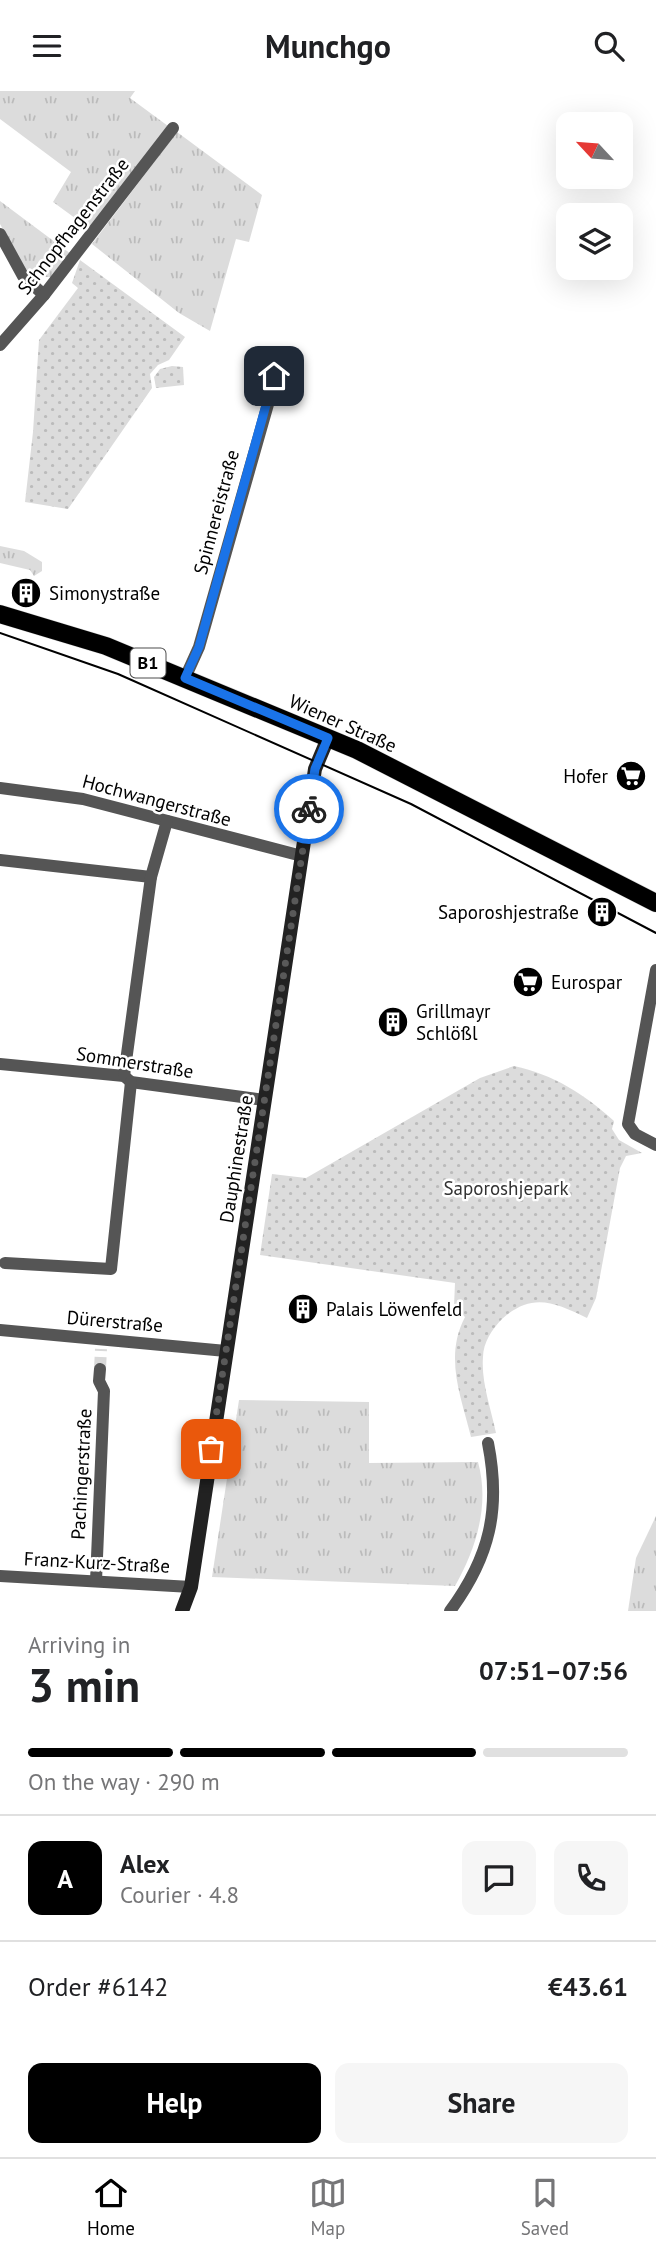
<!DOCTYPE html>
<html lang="en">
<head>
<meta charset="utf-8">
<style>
	:root { --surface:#fff; --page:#f6f6f6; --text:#202124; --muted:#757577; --line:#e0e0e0; --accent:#000 }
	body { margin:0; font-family:"PT Sans",sans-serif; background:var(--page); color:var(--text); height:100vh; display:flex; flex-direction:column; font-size:26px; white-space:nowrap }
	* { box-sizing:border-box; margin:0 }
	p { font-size:23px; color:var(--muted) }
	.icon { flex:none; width:38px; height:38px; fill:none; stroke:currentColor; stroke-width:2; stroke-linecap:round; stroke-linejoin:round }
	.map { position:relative; height:1520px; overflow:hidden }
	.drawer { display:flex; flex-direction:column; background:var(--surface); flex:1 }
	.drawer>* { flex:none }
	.needle { width:46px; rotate:296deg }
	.fabs { position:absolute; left:556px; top:21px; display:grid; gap:14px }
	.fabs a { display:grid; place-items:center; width:77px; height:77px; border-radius:14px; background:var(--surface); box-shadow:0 7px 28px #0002; font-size:35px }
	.pin { position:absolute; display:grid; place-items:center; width:60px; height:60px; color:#fff; margin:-30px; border-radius:14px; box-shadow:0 4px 10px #0006 }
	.courier { position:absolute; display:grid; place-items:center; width:70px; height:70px; margin:-35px; border:5px solid #1a73e8; border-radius:50%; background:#fff; color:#222; box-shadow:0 2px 9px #0007 }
	.headline em { font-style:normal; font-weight:600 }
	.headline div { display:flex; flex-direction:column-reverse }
	.headline { display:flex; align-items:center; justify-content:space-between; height:119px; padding:0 28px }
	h1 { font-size:46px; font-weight:600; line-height:52px }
	.bar { display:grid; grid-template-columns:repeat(4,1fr); gap:10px 7px; align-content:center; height:84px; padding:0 28px }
	.bar i { height:9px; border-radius:5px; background:var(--line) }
	.bar .on { background:var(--accent) }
	.bar p { grid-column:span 4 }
	.line { display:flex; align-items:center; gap:18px; padding:0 28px; border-top:2px solid var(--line) }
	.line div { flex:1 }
	.round { display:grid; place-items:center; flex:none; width:74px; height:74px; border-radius:14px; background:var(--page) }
	.button { display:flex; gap:14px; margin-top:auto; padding:14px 28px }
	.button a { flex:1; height:80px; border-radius:14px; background:var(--accent); color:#fff; font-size:28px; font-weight:600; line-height:80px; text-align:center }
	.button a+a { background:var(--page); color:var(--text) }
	header { display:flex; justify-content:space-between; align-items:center; height:91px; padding:0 28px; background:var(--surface); font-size:32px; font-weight:600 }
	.tabs { display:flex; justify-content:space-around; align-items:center; height:98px; border-top:2px solid var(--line); background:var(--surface); font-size:19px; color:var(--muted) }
	.tabs a { display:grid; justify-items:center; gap:4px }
	.tabs .on { color:var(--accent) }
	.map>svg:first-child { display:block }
</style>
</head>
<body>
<header><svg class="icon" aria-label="menu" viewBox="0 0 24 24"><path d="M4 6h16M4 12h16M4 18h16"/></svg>Munchgo<svg class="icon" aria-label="search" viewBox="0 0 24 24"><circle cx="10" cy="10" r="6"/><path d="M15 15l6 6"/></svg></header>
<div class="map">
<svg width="656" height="1520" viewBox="0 0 656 1520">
	<defs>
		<pattern id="grass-tufts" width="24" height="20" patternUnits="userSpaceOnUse" patternTransform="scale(1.75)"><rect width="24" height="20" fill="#dcdcdc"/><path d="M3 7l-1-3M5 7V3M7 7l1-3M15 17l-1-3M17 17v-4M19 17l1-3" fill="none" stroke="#bbb"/></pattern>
		<pattern id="park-dots" width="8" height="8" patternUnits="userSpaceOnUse" patternTransform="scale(1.75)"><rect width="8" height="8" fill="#dcdcdc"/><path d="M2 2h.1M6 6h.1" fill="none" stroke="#bbb" stroke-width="1.8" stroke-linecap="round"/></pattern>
	</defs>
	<rect width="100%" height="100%" fill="#fff"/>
	<g fill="url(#grass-tufts)">
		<path d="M0,0H135L130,7L168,35L90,138L53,111L71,81L0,28Z"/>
		<path d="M177,41L262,104L249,151L236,148L210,240L179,222L92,153Z"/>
		<path d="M0,110L71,163L53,186H43L25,178L0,133Z"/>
		<path d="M0,455L24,460L42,471V480L34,485L30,479L0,472Z"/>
		<path d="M239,1309L369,1311V1372L478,1371C490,1414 476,1458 455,1495L212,1486Z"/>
		<path d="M656,1425V1520H628L636,1467Z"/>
	</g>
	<g fill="url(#park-dots)">
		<path d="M80,169L185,246L169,269L158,274L150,283L152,297L68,418L25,411L33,341L39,249L78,197L72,192Z"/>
		<path d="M172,275L183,276L184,294L156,297L154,286L160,278Z"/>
		<path d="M514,975C554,984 583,1002 614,1030L612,1038L619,1049L642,1062L626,1065L620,1077L596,1207L587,1227C554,1211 532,1201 502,1228C492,1238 483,1252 483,1266C481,1291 491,1318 496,1342L471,1346C461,1305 444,1266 465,1226L454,1215L455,1192L260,1164L272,1083L306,1087L480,987Z"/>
	</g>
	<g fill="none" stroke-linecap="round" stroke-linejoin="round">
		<path stroke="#d9d9d9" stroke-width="12" stroke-dasharray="12 6" stroke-linecap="butt" d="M100,1278L101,1258"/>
		<g stroke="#dbdbdb" stroke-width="19">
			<path id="primary" d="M0,523L106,555L357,659L656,812"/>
		</g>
		<g stroke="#555" stroke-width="12">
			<path d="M0,143L23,185L44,204"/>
			<path d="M0,254L44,204L173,37"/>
			<path d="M185,587L199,556L282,264"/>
			<path d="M0,697L83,708L302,765"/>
			<path d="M0,769L151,786"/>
			<path d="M656,879L628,1033L635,1043L656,1054"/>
			<path d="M0,973L124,985L131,991L264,1009"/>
			<path d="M124,985L151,786L167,730"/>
			<path d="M5,1172L111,1178L131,991"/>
			<path d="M0,1239L226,1260"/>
			<path d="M0,1485L191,1496"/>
			<path d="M96,1490L104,1300L99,1290L100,1278"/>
			<path d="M450,1520C490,1466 501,1418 488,1352"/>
		</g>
		<path stroke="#222" stroke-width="14" d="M182,1520L191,1496L315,678L328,647"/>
		<use href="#primary" stroke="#000" stroke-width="18"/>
		<path stroke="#000" stroke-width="2" d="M0,542L118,583L411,713L656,842"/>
	</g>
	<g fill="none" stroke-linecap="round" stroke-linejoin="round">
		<path stroke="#595959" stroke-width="7" stroke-dasharray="0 12.6" d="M211,1358L309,718"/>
		<path stroke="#1a73e8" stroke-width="9" d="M274,285L199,556L185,587L328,647L315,678L309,718"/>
	</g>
	<defs>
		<g id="building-disc" transform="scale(1.575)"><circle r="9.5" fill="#000" stroke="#fff"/><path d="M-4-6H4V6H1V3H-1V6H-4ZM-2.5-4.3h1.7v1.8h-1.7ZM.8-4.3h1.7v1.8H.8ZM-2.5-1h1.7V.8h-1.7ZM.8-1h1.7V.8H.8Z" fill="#fff"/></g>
		<g id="supermarket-disc" transform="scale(1.575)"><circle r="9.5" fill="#000" stroke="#fff"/><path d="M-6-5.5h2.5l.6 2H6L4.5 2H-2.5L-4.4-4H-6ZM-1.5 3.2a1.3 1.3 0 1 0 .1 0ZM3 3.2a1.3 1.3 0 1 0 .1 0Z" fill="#fff"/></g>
	</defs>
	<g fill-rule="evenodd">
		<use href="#building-disc" x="26" y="502"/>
		<use href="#supermarket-disc" x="631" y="685"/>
		<use href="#building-disc" x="602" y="821"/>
		<use href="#supermarket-disc" x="528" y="891"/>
		<use href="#building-disc" x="393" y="931"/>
		<use href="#building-disc" x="303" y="1218"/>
	</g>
	<g text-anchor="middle" stroke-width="5" stroke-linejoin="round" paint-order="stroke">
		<rect fill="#fff" stroke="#4c4c4c" stroke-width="2" x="130.5" y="557.5" width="35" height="29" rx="5"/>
		<g font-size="18" font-weight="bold" fill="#000">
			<text x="148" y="578">B1</text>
		</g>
		<g font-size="19" fill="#000" stroke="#fff">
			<text transform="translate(73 135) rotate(-52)" y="7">Schnopfhagenstraße</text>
			<text transform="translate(216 421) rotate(-75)" y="7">Spinnereistraße</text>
			<text transform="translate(343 632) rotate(24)" y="7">Wiener Straße</text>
			<text transform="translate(157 709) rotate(15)" y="7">Hochwangerstraße</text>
			<text transform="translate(135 971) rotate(9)" y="7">Sommerstraße</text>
			<text transform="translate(236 1068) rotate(-81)" y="7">Dauphinestraße</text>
			<text transform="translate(115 1230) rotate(5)" y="7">Dürerstraße</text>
			<text transform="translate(81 1383) rotate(-87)" y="7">Pachingerstraße</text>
			<text transform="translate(97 1471) rotate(3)" y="7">Franz-Kurz-Straße</text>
		</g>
		<g font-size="19" fill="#000" stroke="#fff" text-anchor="start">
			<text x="49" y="509">Simonystraße</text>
			<text x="608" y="692" text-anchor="end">Hofer</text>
			<text x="579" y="828" text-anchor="end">Saporoshjestraße</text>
			<text x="551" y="898">Eurospar</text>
			<text x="416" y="927">Grillmayr<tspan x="416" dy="22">Schlößl</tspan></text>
			<text x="326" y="1225">Palais Löwenfeld</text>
		</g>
		<g font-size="19" fill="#333" stroke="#fff">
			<text x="506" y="1104">Saporoshjepark</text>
		</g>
	</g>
</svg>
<div class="fabs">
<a><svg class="needle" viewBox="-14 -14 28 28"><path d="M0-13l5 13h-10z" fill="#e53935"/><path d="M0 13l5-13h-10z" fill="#757577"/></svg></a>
<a><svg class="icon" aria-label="layers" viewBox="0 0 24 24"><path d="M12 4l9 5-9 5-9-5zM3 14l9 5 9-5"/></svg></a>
</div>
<div class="pin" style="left:211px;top:1358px;background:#ea580c"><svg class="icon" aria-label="bag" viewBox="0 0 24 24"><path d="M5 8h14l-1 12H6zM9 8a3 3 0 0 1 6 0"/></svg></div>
<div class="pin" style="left:274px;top:285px;background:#1f2937"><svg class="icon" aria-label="home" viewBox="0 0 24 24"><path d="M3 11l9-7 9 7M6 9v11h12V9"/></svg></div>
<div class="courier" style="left:309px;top:718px"><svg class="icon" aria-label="bike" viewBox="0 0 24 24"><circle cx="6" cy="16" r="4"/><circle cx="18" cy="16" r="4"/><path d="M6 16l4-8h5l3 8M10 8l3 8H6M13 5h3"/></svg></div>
</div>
<section class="drawer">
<div class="headline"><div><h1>3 min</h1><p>Arriving in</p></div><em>07:51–07:56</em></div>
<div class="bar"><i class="on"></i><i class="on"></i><i class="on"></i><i></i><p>On the way · 290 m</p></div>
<div class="line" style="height:126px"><b class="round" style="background:var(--accent);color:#fff">A</b><div><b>Alex</b><p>Courier · 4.8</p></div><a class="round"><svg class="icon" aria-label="chat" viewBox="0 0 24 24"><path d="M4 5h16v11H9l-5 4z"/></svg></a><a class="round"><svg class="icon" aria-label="phone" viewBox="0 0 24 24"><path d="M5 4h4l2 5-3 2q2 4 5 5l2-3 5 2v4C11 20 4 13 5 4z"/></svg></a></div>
<div class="line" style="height:91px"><div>Order #6142</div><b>€43.61</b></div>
<div class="button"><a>Help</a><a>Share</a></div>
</section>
<nav class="tabs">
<a class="on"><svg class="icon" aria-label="home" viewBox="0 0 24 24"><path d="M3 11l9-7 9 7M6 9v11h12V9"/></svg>Home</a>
<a><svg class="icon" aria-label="map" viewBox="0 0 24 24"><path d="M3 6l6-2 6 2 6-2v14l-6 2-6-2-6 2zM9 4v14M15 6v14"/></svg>Map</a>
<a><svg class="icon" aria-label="saved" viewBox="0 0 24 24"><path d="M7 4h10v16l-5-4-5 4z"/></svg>Saved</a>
</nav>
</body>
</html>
